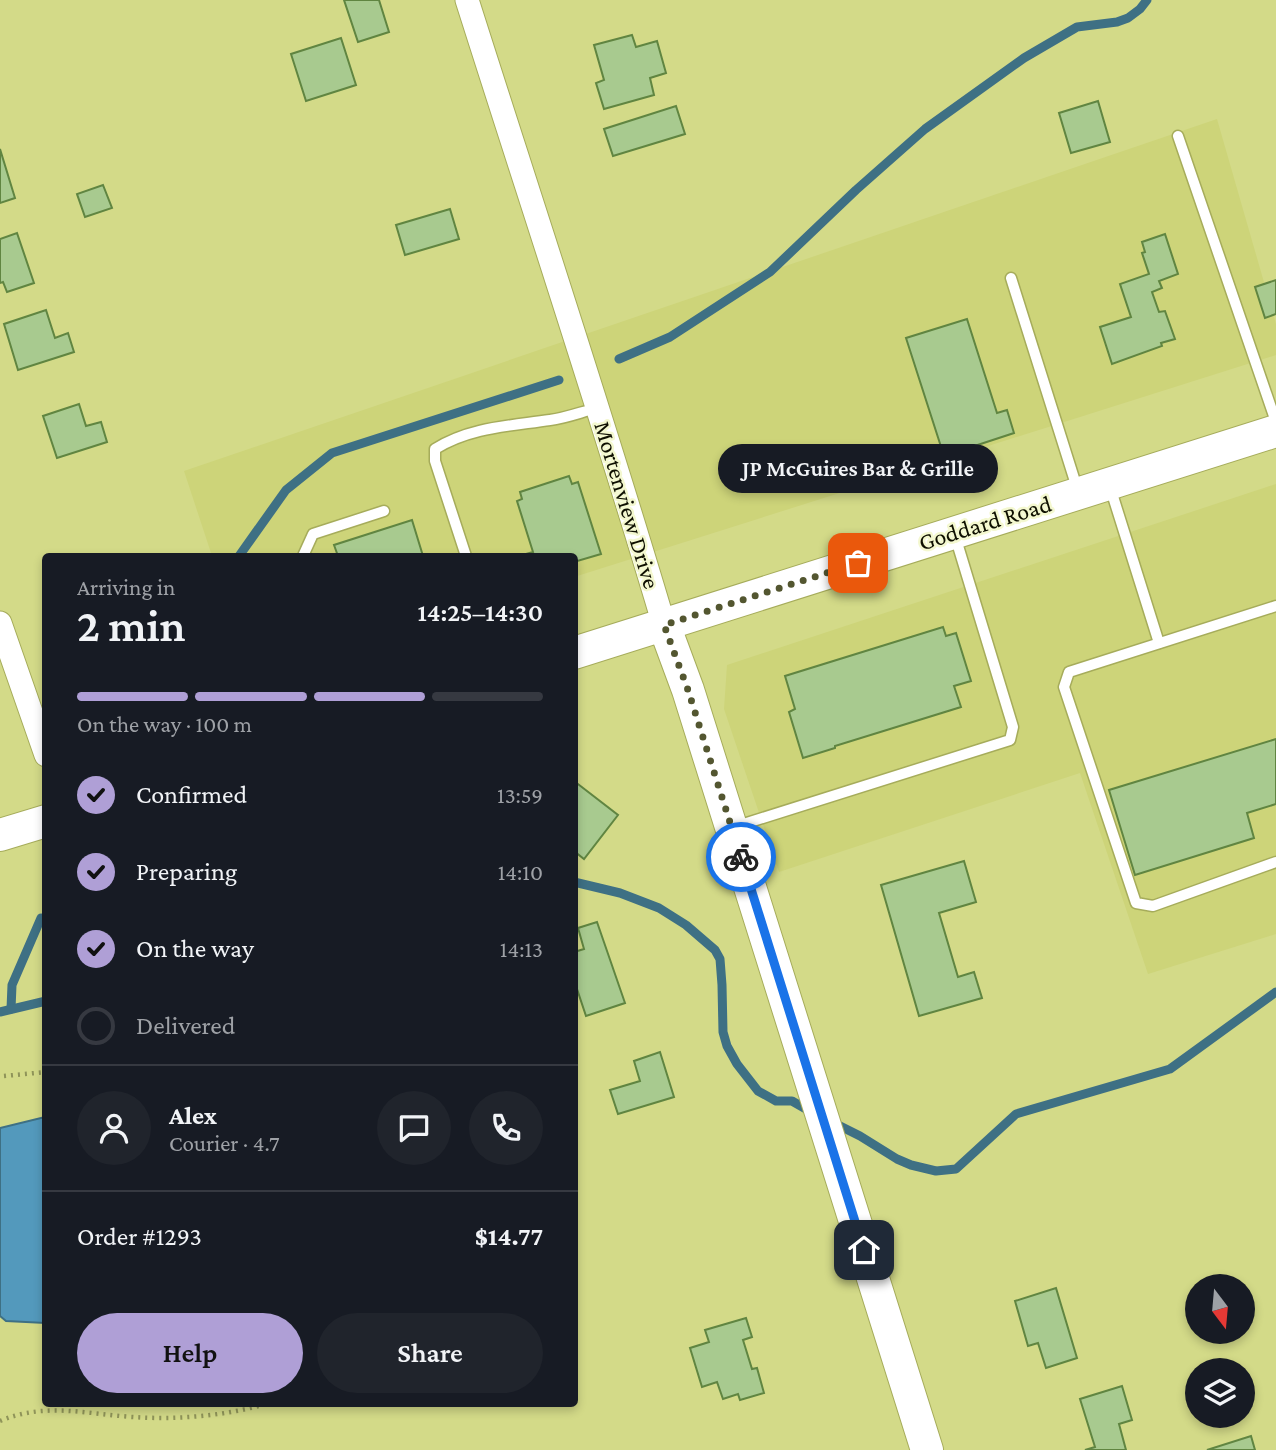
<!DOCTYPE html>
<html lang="en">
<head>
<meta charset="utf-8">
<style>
	:root { --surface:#171b24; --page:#20242c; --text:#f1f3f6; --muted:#9ea1a6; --line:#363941; --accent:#af9fd6 }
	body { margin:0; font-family:"Crimson Pro",serif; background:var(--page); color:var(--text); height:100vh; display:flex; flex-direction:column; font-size:26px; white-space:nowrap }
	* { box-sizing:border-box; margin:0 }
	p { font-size:23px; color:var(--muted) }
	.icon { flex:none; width:38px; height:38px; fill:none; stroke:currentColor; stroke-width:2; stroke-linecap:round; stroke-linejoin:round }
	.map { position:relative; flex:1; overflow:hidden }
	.details { position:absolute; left:42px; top:553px; width:536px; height:854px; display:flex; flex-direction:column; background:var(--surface); border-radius:7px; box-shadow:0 4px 10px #0003 }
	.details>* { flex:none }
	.needle { width:46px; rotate:164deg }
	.tools { position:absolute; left:1185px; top:1274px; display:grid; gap:14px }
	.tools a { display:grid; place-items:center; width:70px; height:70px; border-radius:50%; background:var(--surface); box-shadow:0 4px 10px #0003; font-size:35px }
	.pin { position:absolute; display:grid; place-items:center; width:60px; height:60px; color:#fff; margin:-30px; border-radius:14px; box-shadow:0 4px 10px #0006 }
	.courier { position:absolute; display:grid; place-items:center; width:70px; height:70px; margin:-35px; border:5px solid #1a73e8; border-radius:50%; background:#fff; color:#222; box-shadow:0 2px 9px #0007 }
	.bubble { position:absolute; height:49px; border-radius:24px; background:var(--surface); box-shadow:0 4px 10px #0003; font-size:23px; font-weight:600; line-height:49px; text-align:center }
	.summary em { font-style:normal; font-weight:600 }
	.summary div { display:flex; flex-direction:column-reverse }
	.summary { display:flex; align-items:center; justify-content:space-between; height:119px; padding:0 35px }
	h1 { font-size:46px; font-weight:600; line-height:52px }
	.bar { display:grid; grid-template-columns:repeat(4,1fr); gap:10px 7px; align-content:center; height:84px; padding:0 35px }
	.bar i { height:9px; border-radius:5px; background:var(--line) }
	.bar .selected { background:var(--accent) }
	.bar p { grid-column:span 4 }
	.line { display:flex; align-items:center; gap:18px; padding:0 35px; border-top:2px solid var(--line) }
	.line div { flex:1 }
	.round { display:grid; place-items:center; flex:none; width:74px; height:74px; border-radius:37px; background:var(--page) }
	ol { padding:0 35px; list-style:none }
	li { display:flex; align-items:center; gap:21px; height:77px }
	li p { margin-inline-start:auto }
	li .icon { padding:7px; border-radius:50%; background:var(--accent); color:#111; stroke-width:4 }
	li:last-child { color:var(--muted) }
	li i { width:38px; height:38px; border:4px solid var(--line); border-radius:50% }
	.cta { display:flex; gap:14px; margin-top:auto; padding:14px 35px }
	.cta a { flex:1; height:80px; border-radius:42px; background:var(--accent); color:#111; font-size:28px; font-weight:600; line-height:80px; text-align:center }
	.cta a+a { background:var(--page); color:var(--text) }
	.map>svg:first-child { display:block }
</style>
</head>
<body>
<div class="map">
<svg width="1276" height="1450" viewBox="0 0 1276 1450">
	<rect width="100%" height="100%" fill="#d3da88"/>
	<g fill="#cdd479">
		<path d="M1217,119L1276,324V355L574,577V556H212L184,471Z"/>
		<path d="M1276,484V934L1148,974L1080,773L779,872L724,709L727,665Z"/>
	</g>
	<path fill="#5399bc" stroke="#3e7084" stroke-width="2" d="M45,1117V1323L6,1321L0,1316V1128Z"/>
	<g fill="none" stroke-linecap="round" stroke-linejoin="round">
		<g stroke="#3e7084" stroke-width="9">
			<path d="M619,359L670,337L770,272L856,190L925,129L1024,58L1077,27L1117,22L1128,18L1140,9L1147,0"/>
			<path d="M239,556L286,490L332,453L559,380"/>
			<path d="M574,882L620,893L659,908L686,925L715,950L720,959L722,985L723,1032L727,1046L737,1064L758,1091L776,1101H792L813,1113"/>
			<path d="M11,1009L12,985L41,918"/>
			<path d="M0,1012L46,1001"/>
			<path d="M832,1122L860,1136L897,1159L911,1165L936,1171L956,1169L1016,1114L1170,1069L1276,992"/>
		</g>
	</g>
	<g fill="#a8ca8f" stroke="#608541" stroke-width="2">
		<path d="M344,0H379L389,32L358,42Z"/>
		<path d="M632,35L636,47L657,41L666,73L650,78L654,95L604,109L596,83L604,80L594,45Z"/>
		<path d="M341,38L356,85L306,101L291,54Z"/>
		<path d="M1098,101L1110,142L1071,153L1059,113Z"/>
		<path d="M676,106L685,134L613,156L604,129Z"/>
		<path d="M0,149L15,198L0,203Z"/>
		<path d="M103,185L112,208L85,217L77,194Z"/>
		<path d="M450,209L459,239L405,255L396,225Z"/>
		<path d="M17,233L34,283L7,292L3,282L0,283V239Z"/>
		<path d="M1165,234L1178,274L1159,281L1162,288L1152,292L1159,312L1165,311L1175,339L1161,343L1162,346L1112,364L1100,327L1131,317L1120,284L1149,274L1142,253L1145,252L1142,242Z"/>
		<path d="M1276,280V314L1265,318L1255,287Z"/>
		<path d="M46,310L55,338L68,333L74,352L18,370L4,324Z"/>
		<path d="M967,319L997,413L1007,410L1014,433L944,456L906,338Z"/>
		<path d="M79,404L86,426L101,422L107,442L57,458L43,416Z"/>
		<path d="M569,476L572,484L578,482L601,554L574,562V556H519L533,552L517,501L522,499L520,492Z"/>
		<path d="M412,520L423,556H338L334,545Z"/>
		<path d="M943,627L946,636L956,633L971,681L954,686L961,707L835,746V748L803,758L789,712L795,709L785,676Z"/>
		<path d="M1276,739V804L1247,813L1254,838L1135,875L1109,790Z"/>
		<path d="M574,781L618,815L584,859L574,851Z"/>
		<path d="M964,861L976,902L939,913L958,977L974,972L982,998L919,1016L881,885Z"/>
		<path d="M597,922L625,1003L586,1016L574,980V952L584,949L578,928Z"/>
		<path d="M660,1052L674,1097L618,1114L610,1090L640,1081L634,1061Z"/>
		<path d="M1056,1288L1077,1358L1046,1368L1038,1343L1028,1346L1015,1301Z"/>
		<path d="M746,1318L752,1337L743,1340L752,1369L757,1368L764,1393L740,1400L738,1394L723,1399L717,1382L702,1387L690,1348L709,1342L705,1330Z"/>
		<path d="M1122,1386L1132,1420L1119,1424L1126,1450H1085L1095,1447L1080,1399Z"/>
		<path d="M1251,1436L1255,1450H1207Z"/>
	</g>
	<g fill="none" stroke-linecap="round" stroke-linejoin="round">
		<g stroke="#a6ac5b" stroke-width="13">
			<g id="lane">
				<path d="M1178,136L1276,422"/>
				<path d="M1011,278L1078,491"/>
				<path d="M1110,487L1159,643"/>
				<path d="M303,556L313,534L384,511"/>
				<path d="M466,556L435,461V449C470,427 510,426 550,420C566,418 581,412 597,408"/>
				<path d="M1276,606L1069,672L1064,687L1136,903L1153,906L1276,862"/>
				<path d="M734,827L1010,740L1013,727L955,536"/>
			</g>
		</g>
		<g stroke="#a6ac5b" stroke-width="25">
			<g id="street">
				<path d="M467,0C533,208 602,415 664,625"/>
				<path d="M0,623L46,755"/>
			</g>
		</g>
		<g stroke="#a6ac5b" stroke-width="34">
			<g id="secondary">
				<path d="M664,625L688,690L927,1450"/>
				<path d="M574,653L1276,431"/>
				<path d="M0,835L46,821"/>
			</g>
		</g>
		<g stroke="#8f9459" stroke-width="4.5" stroke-dasharray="2 5" stroke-linecap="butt">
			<path d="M4,1076L46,1072"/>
			<path d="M0,1421C45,1402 86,1414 133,1417C176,1420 224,1416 266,1404"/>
		</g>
		<use href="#lane" stroke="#fff" stroke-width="10"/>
		<use href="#street" stroke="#fff" stroke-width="23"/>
		<use href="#secondary" stroke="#fff" stroke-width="32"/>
	</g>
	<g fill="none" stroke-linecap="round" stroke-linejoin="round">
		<path stroke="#535630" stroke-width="7" stroke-dasharray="0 12.6" d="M741,857L688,690L664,625L858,563"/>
		<path stroke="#1a73e8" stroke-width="9" d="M741,857L864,1250"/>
	</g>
	<g text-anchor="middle" stroke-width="5" stroke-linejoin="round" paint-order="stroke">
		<g font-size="24" fill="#0e0f00" stroke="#f4f8d0">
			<text transform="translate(627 505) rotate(73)" y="8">Mortenview Drive</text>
			<text transform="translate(985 523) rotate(-17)" y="8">Goddard Road</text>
		</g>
	</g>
</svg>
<div class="tools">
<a><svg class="needle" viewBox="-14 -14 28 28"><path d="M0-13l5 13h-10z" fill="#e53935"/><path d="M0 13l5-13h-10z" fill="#9ea1a6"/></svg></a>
<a><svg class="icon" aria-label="layers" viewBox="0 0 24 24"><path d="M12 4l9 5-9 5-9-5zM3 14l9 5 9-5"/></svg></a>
</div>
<div class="pin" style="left:858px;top:563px;background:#ea580c"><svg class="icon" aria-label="bag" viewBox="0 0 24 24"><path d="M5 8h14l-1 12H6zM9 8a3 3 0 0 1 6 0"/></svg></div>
<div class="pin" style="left:864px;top:1250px;background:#1f2937"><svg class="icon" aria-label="home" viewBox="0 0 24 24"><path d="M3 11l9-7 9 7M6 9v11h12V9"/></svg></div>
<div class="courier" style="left:741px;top:857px"><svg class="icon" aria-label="bike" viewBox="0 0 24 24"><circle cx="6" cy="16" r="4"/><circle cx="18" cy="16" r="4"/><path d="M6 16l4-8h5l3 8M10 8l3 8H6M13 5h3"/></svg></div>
<div class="bubble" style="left:718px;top:444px;width:280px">JP McGuires Bar &amp; Grille</div>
<section class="details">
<div class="summary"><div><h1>2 min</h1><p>Arriving in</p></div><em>14:25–14:30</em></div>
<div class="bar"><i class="selected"></i><i class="selected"></i><i class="selected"></i><i></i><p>On the way · 100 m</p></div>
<ol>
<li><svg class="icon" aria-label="check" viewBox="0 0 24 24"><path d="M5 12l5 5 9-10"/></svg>Confirmed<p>13:59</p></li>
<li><svg class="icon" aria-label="check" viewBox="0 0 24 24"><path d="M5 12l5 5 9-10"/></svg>Preparing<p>14:10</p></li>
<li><svg class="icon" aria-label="check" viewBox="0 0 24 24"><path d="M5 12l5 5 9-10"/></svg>On the way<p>14:13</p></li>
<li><i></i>Delivered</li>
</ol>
<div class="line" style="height:126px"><a class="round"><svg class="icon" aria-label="person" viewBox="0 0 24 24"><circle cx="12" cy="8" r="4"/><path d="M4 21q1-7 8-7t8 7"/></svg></a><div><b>Alex</b><p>Courier · 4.7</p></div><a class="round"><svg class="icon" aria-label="chat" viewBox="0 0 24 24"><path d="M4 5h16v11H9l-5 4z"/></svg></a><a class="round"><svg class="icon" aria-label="phone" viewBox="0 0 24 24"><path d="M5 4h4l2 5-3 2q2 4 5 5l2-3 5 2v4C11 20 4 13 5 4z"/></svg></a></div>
<div class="line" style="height:91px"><div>Order #1293</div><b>$14.77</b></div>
<div class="cta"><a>Help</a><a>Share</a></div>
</section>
</div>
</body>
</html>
